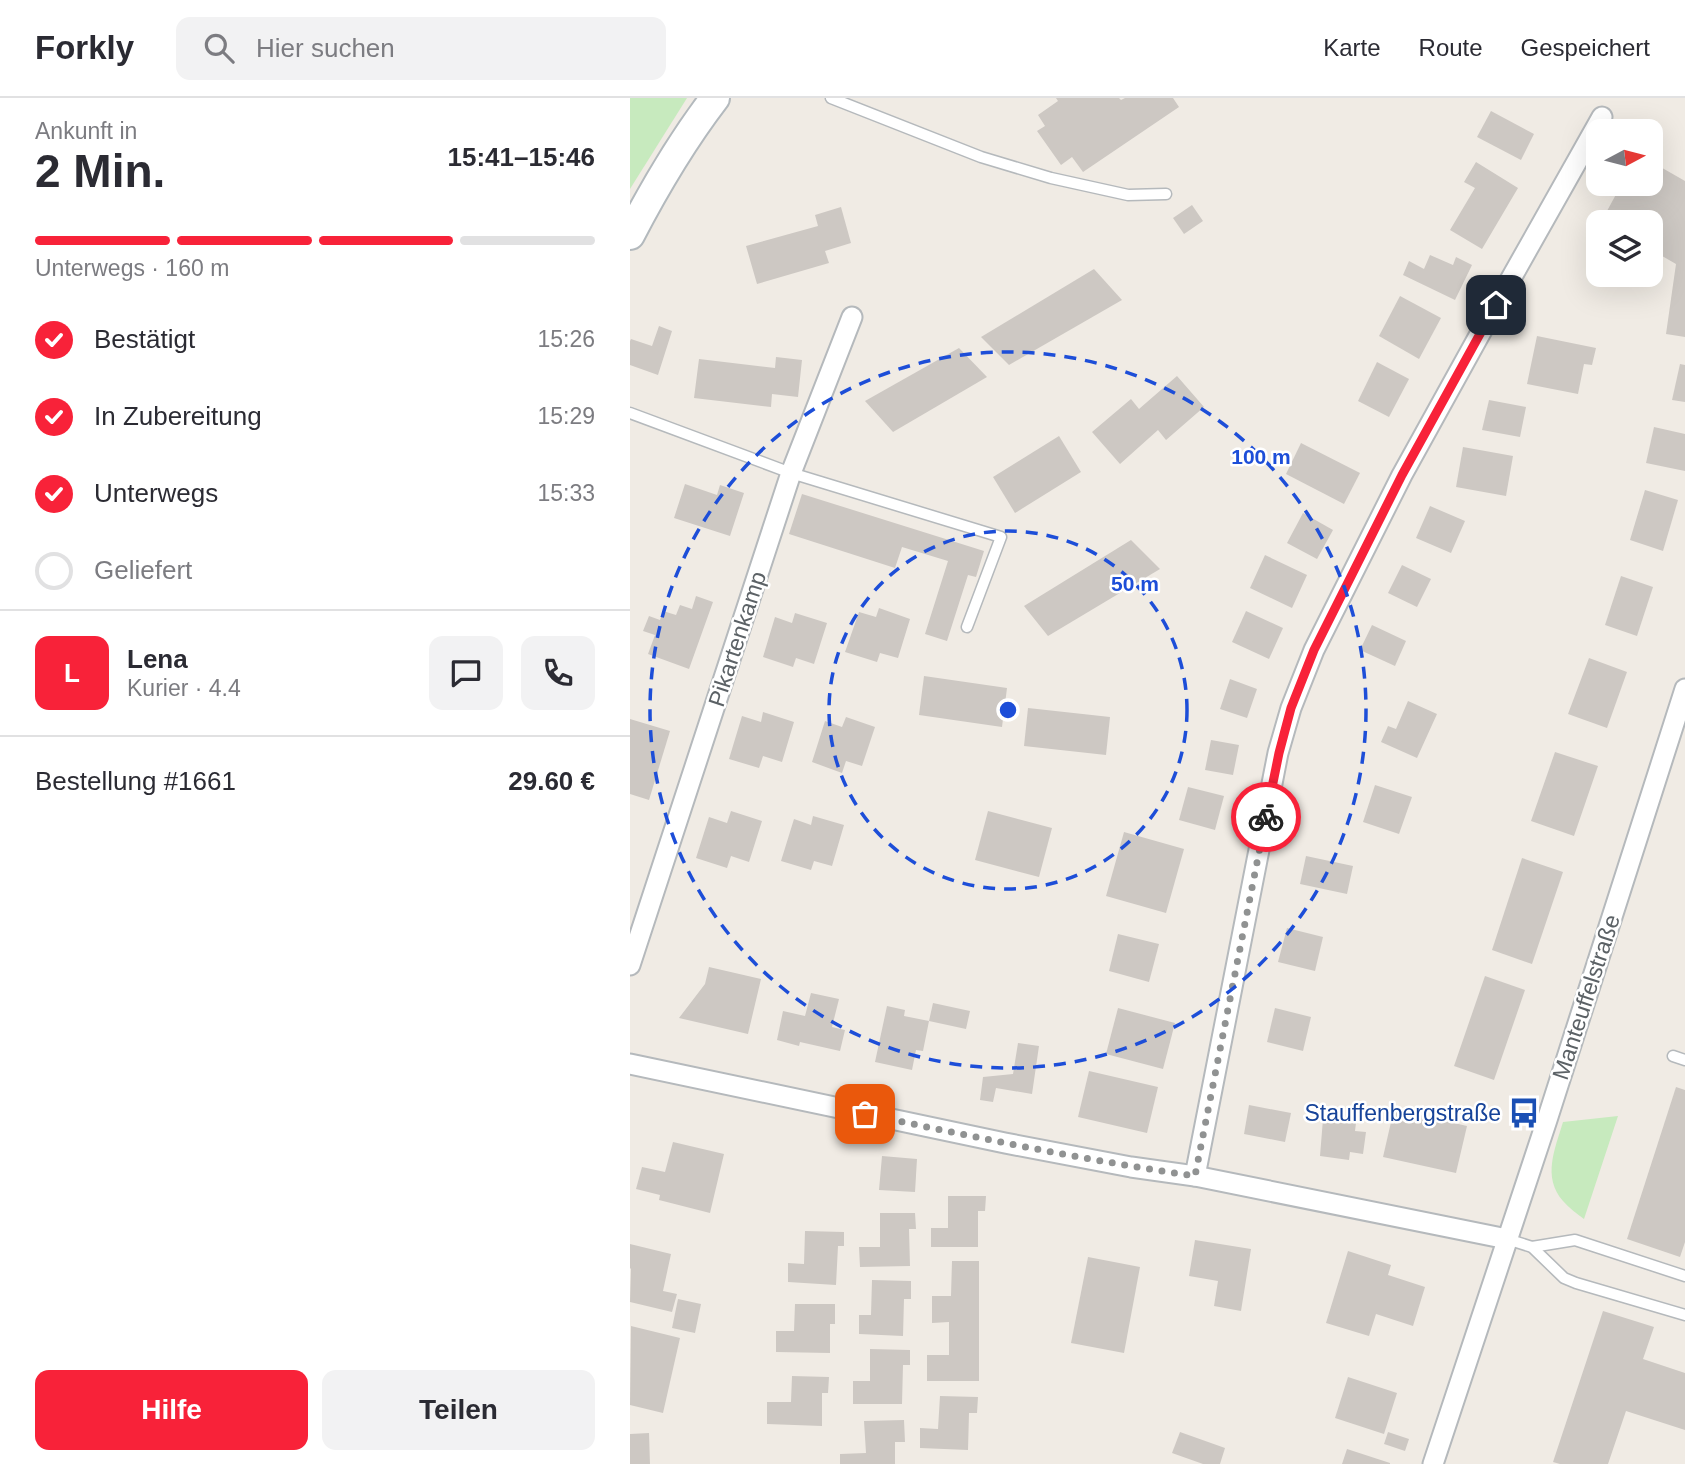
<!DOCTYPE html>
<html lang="de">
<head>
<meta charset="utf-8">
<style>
	:root { --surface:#fff; --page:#f2f2f3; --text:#2b2b33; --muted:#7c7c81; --line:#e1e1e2; --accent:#f82239 }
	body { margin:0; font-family:Helvetica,sans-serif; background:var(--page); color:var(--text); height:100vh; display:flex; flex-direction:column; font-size:26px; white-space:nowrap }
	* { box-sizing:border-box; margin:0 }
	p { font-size:23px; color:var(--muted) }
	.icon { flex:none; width:38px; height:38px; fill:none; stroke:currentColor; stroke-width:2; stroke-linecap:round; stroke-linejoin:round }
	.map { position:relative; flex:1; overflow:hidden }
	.details { display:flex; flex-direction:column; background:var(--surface); width:630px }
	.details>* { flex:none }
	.needle { width:46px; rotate:83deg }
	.tools { position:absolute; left:956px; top:21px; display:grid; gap:14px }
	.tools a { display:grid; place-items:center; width:77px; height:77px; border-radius:14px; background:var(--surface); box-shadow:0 7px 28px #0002; font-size:35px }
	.pin { position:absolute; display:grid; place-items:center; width:60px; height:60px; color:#fff; margin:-30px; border-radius:14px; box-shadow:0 4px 10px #0006 }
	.courier { position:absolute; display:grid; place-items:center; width:70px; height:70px; margin:-35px; border:5px solid #f82239; border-radius:50%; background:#fff; color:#222; box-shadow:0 2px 9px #0007 }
	.head em { font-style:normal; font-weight:800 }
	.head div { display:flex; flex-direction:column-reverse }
	.head { display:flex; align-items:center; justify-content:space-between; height:119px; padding:0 35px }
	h1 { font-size:46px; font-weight:800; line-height:52px }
	.bar { display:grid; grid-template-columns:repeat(4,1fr); gap:10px 7px; align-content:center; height:84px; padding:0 35px }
	.bar i { height:9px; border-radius:5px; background:var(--line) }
	.bar .on { background:var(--accent) }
	.bar p { grid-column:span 4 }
	.line { display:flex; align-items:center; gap:18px; padding:0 35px; border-top:2px solid var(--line) }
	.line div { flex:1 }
	.round { display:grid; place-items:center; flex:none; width:74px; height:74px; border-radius:14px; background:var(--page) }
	ol { padding:0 35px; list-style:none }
	li { display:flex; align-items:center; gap:21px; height:77px }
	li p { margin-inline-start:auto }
	li .icon { padding:7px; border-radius:50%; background:var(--accent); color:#fff; stroke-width:4 }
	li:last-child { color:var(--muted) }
	li i { width:38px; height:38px; border:4px solid var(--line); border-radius:50% }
	.primary-button { display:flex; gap:14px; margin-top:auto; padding:14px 35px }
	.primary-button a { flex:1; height:80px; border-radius:14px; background:var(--accent); color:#fff; font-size:28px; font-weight:800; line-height:80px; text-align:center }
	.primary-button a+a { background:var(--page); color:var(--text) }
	header { display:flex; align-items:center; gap:42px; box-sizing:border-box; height:98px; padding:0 35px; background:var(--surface); border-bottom:2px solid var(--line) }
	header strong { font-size:33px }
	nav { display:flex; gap:38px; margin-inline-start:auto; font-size:24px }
	.search { width:490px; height:63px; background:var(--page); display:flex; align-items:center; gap:18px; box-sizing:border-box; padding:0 24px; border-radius:14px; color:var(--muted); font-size:26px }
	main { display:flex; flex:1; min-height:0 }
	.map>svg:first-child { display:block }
</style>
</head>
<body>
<header>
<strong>Forkly</strong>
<div class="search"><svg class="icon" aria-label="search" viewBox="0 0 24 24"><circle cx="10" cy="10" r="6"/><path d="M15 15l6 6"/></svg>Hier suchen</div>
<nav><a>Karte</a><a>Route</a><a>Gespeichert</a></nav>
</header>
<main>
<section class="details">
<div class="head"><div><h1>2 Min.</h1><p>Ankunft in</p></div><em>15:41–15:46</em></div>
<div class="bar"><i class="on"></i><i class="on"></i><i class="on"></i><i></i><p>Unterwegs · 160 m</p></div>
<ol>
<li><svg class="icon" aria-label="check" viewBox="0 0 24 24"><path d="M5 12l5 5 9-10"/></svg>Bestätigt<p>15:26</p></li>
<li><svg class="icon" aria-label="check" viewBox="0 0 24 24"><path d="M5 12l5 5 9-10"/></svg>In Zubereitung<p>15:29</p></li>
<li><svg class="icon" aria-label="check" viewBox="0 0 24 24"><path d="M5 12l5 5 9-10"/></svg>Unterwegs<p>15:33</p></li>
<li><i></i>Geliefert</li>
</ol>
<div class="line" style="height:126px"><b class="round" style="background:var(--accent);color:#fff">L</b><div><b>Lena</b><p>Kurier · 4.4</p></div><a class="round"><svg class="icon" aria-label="chat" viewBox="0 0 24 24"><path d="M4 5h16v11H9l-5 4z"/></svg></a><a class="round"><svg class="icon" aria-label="phone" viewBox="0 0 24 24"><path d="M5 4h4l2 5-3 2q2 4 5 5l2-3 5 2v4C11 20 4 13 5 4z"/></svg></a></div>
<div class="line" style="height:91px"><div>Bestellung #1661</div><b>29.60 €</b></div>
<div class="primary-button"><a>Hilfe</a><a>Teilen</a></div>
</section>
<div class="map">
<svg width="1055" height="1366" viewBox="0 0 1055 1366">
	<rect width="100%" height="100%" fill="#f0ebe4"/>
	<g fill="#c7eabe">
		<path d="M0,0H57L0,91Z"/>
		<path d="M988,1018L954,1121C947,1116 939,1110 933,1103C912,1079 925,1051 933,1024Z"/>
	</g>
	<g fill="#cdc8c3">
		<path d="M426,0H489L491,2L495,0H543L549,9L453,74L442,59L431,67L407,33L415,28L408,17L428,3Z"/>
		<path d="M861,13L904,36L891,62L847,39Z"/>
		<path d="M1020,63L1055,83V239L1036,236L1046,166L1020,151V124H983L986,118L977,113L990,89L1000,95L1005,86H1020Z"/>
		<path d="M846,64L888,90L852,151L820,132L845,90L834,84Z"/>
		<path d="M562,107L573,123L554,136L543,120Z"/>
		<path d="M211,109L221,145L195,153L199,165L127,186L116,148L188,128L185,117Z"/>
		<path d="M800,157L823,167L826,159L842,167L825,202L773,177L779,163L794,171Z"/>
		<path d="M464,171L492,202L379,267L351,239Z"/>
		<path d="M770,198L811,220L789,261L749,238Z"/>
		<path d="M29,228L42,233L28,277L0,267V243L1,241L22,248Z"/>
		<path d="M907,238L966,250L962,267L954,266L948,296L897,286Z"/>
		<path d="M329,250L357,279L263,334L235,303Z"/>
		<path d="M146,259L172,262L168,299L142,296L141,309L64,300L69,261L145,270Z"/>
		<path d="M747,264L779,281L759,319L728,303Z"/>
		<path d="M1050,266L1055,267V304L1042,302Z"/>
		<path d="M547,278L574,309L536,342L528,332L490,366L462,334L501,301L509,311Z"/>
		<path d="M859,302L896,309L890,339L852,332Z"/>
		<path d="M1024,329L1055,336V373L1016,365Z"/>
		<path d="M429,338L451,374L385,415L363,379Z"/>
		<path d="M671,345L730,375L714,406L656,376Z"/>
		<path d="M833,349L883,358L876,398L826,389Z"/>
		<path d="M55,386L87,397L90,387L114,395L100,438L44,420Z"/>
		<path d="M1015,392L1048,402L1033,453L1000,442Z"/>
		<path d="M172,396L354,453L346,479L338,477L317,543L295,536L318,463L272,449L265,470L159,436Z"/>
		<path d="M800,408L835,423L821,455L786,440Z"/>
		<path d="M673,415L703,432L687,461L657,445Z"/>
		<path d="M501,442L530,471L418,538L394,508Z"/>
		<path d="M635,457L677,477L662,510L620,490Z"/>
		<path d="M772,467L801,481L787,509L758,495Z"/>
		<path d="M991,478L1023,489L1007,538L975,527Z"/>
		<path d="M66,498L83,504L59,571L18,556L25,537L13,533L19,518L30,522L33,513L46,517L50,507L62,511Z"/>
		<path d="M249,510L280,521L268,560L250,555L247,564L215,554L229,514L246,519Z"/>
		<path d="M616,513L653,530L639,561L602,544Z"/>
		<path d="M165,515L197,525L184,566L166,560L163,569L133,559L145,519L162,525Z"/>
		<path d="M742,527L776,543L765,568L730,552Z"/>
		<path d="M959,560L997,574L977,630L938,616Z"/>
		<path d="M294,578L377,590L372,629L289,617Z"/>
		<path d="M600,581L627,591L617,620L590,611Z"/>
		<path d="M778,603L807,616L787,660L751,644L758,628L766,631Z"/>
		<path d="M398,610L480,619L476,657L394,648Z"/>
		<path d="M133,614L164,624L152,664L133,658L129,670L99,661L112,618L131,624Z"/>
		<path d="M216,619L245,629L232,668L216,663L212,675L182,664L195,623L212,629Z"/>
		<path d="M0,621L40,633L19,702L0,696Z"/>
		<path d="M581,642L609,647L603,677L575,672Z"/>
		<path d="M925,654L968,668L944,738L901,723Z"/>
		<path d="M745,687L782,699L769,736L733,724Z"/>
		<path d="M558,689L594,698L585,732L549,722Z"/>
		<path d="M101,713L132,723L119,764L101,758L97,770L66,760L79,719L97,725Z"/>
		<path d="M358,713L422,730L409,779L345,762Z"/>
		<path d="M183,718L214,727L202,768L184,763L181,772L151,763L164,721L181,727Z"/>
		<path d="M494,734L554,751L536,815L476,798Z"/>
		<path d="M676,758L723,768L717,796L670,786Z"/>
		<path d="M892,760L933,774L902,866L862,852Z"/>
		<path d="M657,830L693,839L685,873L648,864Z"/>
		<path d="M488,836L529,846L519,884L479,873Z"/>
		<path d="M79,869L131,881L118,936L49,920L75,886Z"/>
		<path d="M855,878L895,892L864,982L824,968Z"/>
		<path d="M181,895L209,901L202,929L215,932L210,953L170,944L169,948L147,942L153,913L175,918Z"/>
		<path d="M303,905L340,913L336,931L299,923L293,953L286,952L282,972L245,964L257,908L275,912L274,918L299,923Z"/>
		<path d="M488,910L545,925L533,971L476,956Z"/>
		<path d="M645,910L681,919L673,953L637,944Z"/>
		<path d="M388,945L409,948L402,996L366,990L363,1004L350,1002L353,979L383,976Z"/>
		<path d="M459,973L528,989L517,1035L448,1019Z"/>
		<path d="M1046,989L1055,992V1144L1050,1159L997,1141Z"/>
		<path d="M619,1007L661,1015L655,1044L614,1036Z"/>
		<path d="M764,1011L837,1028L826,1075L753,1059Z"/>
		<path d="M693,1021L726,1025L725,1033L736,1034L733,1056L720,1054L719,1062L690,1058Z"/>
		<path d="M43,1044L94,1056L80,1115L29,1102L30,1097L6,1091L12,1069L35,1074Z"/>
		<path d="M252,1058L287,1061L285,1094L249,1092Z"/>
		<path d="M318,1098H356L355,1113H348V1149H301V1130H318Z"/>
		<path d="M250,1115H285L286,1131H279L280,1168L230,1169L229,1149H250Z"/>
		<path d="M175,1133L214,1134V1148H208L206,1187L158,1184V1165L174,1166Z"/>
		<path d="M565,1142L621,1151L611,1213L584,1208L588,1183L559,1178Z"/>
		<path d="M0,1146L41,1156L33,1193L47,1196L42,1214L0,1204L1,1171L0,1170Z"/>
		<path d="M718,1153L761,1167L758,1177L795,1189L783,1228L746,1216L739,1238L696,1225Z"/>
		<path d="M458,1159L510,1169L494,1255L441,1245Z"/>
		<path d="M322,1163H349V1283H297V1257H319V1224L302,1225V1198H321Z"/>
		<path d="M242,1182L281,1183V1201H274L273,1238L229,1236V1217H241Z"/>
		<path d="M48,1201L71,1206L65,1235L42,1230Z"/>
		<path d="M165,1206H205V1226H200V1255L146,1254V1233H164Z"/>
		<path d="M973,1213L1024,1229L1013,1261L1055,1275V1332L996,1313L978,1366H930L923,1364Z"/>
		<path d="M1,1228L50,1240L33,1315L0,1307Z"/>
		<path d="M240,1251L280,1252V1267H273L272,1306H223V1283H240Z"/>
		<path d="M162,1278L199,1279L198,1295H192V1328L137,1326V1304H161Z"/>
		<path d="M718,1279L767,1295L754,1336L705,1320Z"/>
		<path d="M310,1298L348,1299L347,1315H339L338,1352L290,1350V1330L308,1331Z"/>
		<path d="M274,1322L275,1344H265V1366H210V1356L236,1355L234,1323Z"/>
		<path d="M550,1334L595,1350L590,1366H573L542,1355Z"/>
		<path d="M758,1334L779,1341L775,1353L754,1346Z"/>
		<path d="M19,1335L20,1366H0V1336Z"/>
		<path d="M717,1351L760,1365V1366H712Z"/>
	</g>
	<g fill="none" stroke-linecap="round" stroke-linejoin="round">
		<g stroke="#b5b9bc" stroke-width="13">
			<g id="lane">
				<path d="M201,0L351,59L421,80L498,97L536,96"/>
				<path d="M0,315L161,375L371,439L337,529"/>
				<path d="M1043,958L1055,962"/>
				<path d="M877,1141L902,1149L934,1180L946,1185L1055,1217"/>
				<path d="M902,1149L945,1142L1055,1178"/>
			</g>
		</g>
		<g stroke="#b5b9bc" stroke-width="23">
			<g id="street">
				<path d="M0,867L161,375L222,219"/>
				<path d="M0,966L375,1045L501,1069L565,1078L877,1141"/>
				<path d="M565,1078L648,655L661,610L684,552L772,377L866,207L972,19"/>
				<path d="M803,1366L917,1022L1055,591"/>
			</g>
		</g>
		<g stroke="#b3b9bd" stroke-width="32">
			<path id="secondary" d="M0,137C25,89 52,43 85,0"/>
		</g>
		<use href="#lane" stroke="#fff" stroke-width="10"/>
		<use href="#street" stroke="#fff" stroke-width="19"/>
		<use href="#secondary" stroke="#fff" stroke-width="28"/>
	</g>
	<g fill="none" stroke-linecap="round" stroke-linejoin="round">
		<path stroke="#909292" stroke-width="7" stroke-dasharray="0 12.6" d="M235,1016C344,1039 454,1062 565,1078L636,719"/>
		<path stroke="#f82239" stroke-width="9" d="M636,719L649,655L661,610L684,552L772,377L866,207"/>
	</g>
	<g fill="none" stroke="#1d4ed8" stroke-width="3.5" stroke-dasharray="12 9">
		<circle cx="378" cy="612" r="179"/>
		<circle cx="378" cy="612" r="358"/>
	</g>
	<defs>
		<g id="bus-bare" transform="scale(2.415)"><path d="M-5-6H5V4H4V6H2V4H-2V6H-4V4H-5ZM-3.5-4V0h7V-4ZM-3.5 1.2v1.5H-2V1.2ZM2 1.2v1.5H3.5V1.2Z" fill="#1a4fb4" stroke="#fff" stroke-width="2.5" paint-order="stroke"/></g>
	</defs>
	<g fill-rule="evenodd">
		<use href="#bus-bare" x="894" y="1015"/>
	</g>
	<g text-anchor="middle" stroke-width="5" stroke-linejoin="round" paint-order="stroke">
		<g font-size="23" fill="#5c6266" stroke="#fff">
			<text transform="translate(107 541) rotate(-72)" y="8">Pikartenkamp</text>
			<text transform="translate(956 899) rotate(-72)" y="8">Manteuffelstraße</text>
		</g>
		<g font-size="23" fill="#164399" stroke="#fff" text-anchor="end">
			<text x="871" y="1023">Stauffenbergstraße</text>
		</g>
	</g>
	<circle cx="378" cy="612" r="10" fill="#1d4ed8" stroke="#fff" stroke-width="3.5"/>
	<g font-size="21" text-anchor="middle" font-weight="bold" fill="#1d4ed8" stroke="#fff" stroke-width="5" stroke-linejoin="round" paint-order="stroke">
		<text x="631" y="366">100 m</text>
		<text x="505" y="493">50 m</text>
	</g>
</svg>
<div class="tools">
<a><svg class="needle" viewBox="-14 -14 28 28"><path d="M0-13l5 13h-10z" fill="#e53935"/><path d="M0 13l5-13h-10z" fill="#7c7c81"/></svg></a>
<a><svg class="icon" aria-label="layers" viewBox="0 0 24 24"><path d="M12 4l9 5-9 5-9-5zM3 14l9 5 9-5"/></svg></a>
</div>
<div class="pin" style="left:235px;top:1016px;background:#ea580c"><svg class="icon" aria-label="bag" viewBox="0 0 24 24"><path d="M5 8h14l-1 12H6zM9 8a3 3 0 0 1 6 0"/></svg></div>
<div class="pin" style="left:866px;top:207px;background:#1f2937"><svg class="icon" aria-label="home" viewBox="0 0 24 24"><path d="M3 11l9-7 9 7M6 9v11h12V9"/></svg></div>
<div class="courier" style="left:636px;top:719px"><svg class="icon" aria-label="bike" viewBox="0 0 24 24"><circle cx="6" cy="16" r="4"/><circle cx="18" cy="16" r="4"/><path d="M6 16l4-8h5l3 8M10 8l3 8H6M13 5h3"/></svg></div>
</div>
</main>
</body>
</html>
